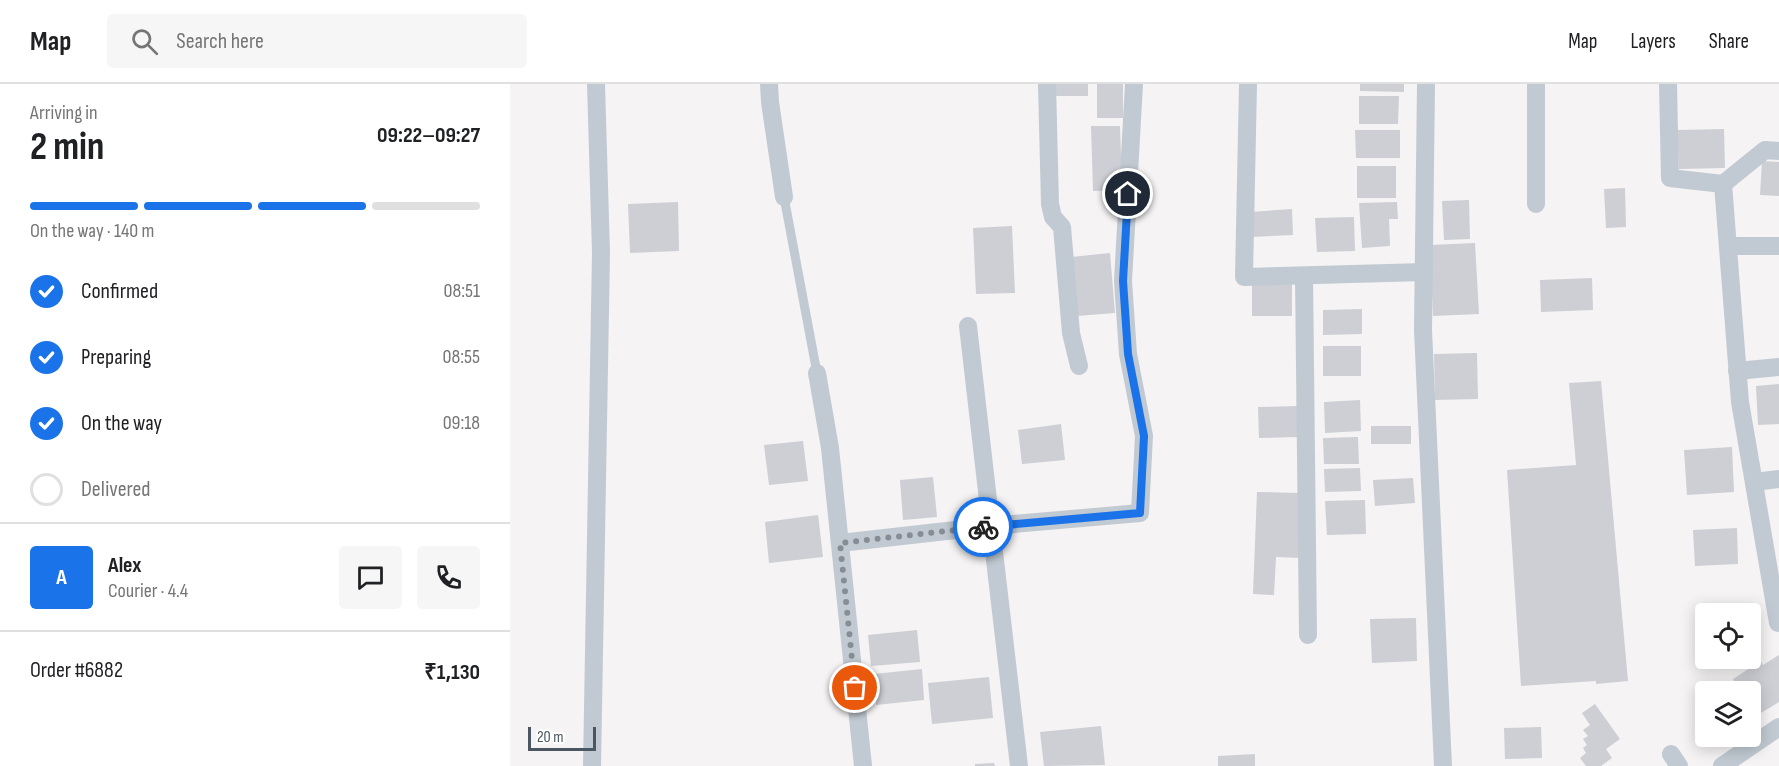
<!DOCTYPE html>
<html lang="en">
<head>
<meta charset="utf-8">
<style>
	:root { --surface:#fff; --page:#f6f6f6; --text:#202124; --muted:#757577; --line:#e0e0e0; --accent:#1a73e8 }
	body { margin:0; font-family:"Sofia Sans Condensed",sans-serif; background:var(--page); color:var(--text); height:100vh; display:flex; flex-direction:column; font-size:22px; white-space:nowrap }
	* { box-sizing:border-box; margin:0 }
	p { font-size:20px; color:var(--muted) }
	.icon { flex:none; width:33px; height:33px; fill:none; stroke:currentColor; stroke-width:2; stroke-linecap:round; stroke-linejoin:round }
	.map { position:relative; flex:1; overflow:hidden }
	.side { display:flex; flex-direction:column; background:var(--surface); width:510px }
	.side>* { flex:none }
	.fabs { position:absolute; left:1185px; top:519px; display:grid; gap:12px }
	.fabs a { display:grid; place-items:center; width:66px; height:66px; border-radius:6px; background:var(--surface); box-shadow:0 3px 15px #0003; font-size:30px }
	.scale { position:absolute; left:18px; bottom:15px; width:68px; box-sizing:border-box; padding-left:6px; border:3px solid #4a5661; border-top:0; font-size:16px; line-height:21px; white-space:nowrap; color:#4a5661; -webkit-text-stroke:4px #fff; paint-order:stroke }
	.pin { position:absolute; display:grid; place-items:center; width:51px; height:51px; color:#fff; margin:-26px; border:3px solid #fff; border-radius:50%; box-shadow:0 2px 6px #0007 }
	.courier { position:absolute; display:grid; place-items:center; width:60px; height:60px; margin:-30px; border:4px solid #1a73e8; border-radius:50%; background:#fff; color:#222; box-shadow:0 2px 8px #0007 }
	.headline em { font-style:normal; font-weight:700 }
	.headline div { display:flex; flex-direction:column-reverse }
	.headline { display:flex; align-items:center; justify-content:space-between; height:102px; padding:0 30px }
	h1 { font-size:39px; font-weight:700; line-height:45px }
	.bar { display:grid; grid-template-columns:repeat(4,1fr); gap:9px 6px; align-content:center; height:72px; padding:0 30px }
	.bar i { height:8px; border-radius:4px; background:var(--line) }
	.bar .on { background:var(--accent) }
	.bar p { grid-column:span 4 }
	.line { display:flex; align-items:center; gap:15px; padding:0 30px; border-top:2px solid var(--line) }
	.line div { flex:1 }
	.round { display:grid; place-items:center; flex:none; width:63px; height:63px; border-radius:6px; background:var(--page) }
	ol { padding:0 30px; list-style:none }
	li { display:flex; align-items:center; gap:18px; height:66px }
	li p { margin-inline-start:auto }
	li .icon { padding:6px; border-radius:50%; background:var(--accent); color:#fff; stroke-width:4 }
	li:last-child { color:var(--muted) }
	li i { width:33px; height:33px; border:3px solid var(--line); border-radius:50% }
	header { display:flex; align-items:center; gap:36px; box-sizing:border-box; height:84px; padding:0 30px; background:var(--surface); border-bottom:2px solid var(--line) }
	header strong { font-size:28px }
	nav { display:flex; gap:33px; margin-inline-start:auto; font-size:21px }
	.search { width:420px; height:54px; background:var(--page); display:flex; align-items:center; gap:15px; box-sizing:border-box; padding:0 21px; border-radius:6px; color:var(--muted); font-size:22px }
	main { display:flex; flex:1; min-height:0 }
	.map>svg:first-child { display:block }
</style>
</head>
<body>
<header>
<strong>Map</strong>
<div class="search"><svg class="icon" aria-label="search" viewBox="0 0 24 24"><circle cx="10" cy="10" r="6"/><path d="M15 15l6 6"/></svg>Search here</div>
<nav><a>Map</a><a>Layers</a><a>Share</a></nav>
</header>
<main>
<section class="side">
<div class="headline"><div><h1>2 min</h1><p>Arriving in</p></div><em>09:22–09:27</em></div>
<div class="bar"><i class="on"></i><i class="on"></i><i class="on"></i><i></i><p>On the way · 140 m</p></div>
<ol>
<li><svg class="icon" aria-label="check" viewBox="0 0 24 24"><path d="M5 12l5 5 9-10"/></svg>Confirmed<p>08:51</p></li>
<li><svg class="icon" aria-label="check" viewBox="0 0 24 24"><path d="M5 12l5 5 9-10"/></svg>Preparing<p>08:55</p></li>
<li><svg class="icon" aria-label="check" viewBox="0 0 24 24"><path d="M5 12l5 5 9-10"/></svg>On the way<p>09:18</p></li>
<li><i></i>Delivered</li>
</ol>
<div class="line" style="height:108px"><b class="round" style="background:var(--accent);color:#fff">A</b><div><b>Alex</b><p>Courier · 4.4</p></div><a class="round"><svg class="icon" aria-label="chat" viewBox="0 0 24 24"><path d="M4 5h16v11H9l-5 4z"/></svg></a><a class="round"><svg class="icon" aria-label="phone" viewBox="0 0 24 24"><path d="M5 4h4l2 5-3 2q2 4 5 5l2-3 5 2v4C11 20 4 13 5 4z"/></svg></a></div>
<div class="line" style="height:78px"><div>Order #6882</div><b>₹1,130</b></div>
</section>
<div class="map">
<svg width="1269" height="682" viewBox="0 0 1269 682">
	<rect width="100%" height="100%" fill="#f5f3f3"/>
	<g fill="#cdcfd5">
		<rect x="544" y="0" width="34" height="12"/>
		<rect x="587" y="0" width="26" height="34"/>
		<path d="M850,0H894V8L850,7Z"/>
		<path d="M849,12H889L888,40H849Z"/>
		<path d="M581,42H610L612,106L583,107Z"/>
		<path d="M1214,45L1215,84L1169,85L1167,46Z"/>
		<path d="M845,46H890V74H846Z"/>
		<path d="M1252,77L1269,78V112L1250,111Z"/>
		<rect x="847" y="82" width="39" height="32"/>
		<path d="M1115,104L1116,143L1096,144L1094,105Z"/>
		<path d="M959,116L960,155L934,156L932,117Z"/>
		<path d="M168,118L169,167L120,169L118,120Z"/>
		<path d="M887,118L888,135H879L880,162L852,164L849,119Z"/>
		<path d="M782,125L783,151L741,153L740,128Z"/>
		<path d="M844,133L845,167L807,168L805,134Z"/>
		<path d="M502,142L505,209L466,210L463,144Z"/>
		<path d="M965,159L969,230L923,232L920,161Z"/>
		<path d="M600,169L605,229L567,232L561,173Z"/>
		<path d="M1082,194L1083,226L1031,228L1030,196Z"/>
		<rect x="742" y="198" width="40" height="34"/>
		<path d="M852,225V250L813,251V226Z"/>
		<rect x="813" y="262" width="38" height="30"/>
		<path d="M967,269L968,315L925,316L924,270Z"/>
		<path d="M1091,297L1118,597L1086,600V597L1011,602L997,386L1066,381L1059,299Z"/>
		<path d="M1269,300V340L1248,341L1246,302Z"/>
		<path d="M850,316L851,347L815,349L814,318Z"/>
		<path d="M788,322L789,353L749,354L748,323Z"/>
		<path d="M551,340L555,376L512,380L508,346Z"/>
		<rect x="861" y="342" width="40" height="18"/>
		<path d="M848,353L849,380H814L813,354Z"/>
		<path d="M293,357L298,397L259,401L254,361Z"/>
		<path d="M1222,363L1224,408L1177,411L1174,366Z"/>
		<path d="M850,384L851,407L815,408L814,385Z"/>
		<path d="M423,393L427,433L393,436L390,396Z"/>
		<path d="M903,394L905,419L865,422L863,396Z"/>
		<path d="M747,408L790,409L789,474L766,473L764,511L743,510Z"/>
		<path d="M855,416L856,450L817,451L815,417Z"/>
		<path d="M308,431L313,473L259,479L255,438Z"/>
		<path d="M1227,444L1228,480L1185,482L1183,446Z"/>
		<path d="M906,534L907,577L862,579L860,535Z"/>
		<path d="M407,546L410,578L361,582L358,551Z"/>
		<path d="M1269,571V618L1246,632L1240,624V608H1230L1223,595L1251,577L1253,581Z"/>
		<path d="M412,585L414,616L366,621L364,590Z"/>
		<path d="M479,593L483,634L422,640L418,599Z"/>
		<path d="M1085,620L1110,655L1096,665L1102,674L1091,682H1076L1070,674L1076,669L1073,664L1077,661L1073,655L1078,652L1073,646L1080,641L1072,629Z"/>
		<path d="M591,642L595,681L534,682L530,648Z"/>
		<path d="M1031,643L1032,674L995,675L994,644Z"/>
		<path d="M745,670V682H708V672Z"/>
		<path d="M484,679L485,682H465V680Z"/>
	</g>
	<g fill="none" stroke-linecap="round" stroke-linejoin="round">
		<path stroke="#c1cad2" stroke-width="9" d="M274,113L307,289"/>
		<g stroke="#c1cad2" stroke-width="18">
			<path d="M259,0L260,18L274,113"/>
			<path d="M537,0L540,120L543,133L552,143L561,249L569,282"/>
			<path d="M738,0L734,193L914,188"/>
			<path d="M916,0L913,246L933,682"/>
			<path d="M1158,0L1160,94L1213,100L1230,318L1268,539"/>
			<path d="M1213,100L1255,66L1269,67"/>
			<path d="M1026,120V0"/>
			<path d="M1218,162H1269"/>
			<path d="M794,192L798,551"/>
			<path d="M458,242L481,442L630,429L634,352L618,270L613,197L624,0"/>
			<path d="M1227,287L1269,283"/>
			<path d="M307,289L320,364L353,682"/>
			<path d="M1244,398L1269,395"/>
			<path d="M330,459L481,442L509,682"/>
			<path d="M1161,670L1169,682"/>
			<path d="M82,682L91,169L86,0"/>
			<path d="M1212,682L1269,643"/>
		</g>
	</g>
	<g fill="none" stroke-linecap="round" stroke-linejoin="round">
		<path stroke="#868d94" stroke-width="6" stroke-dasharray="0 10.8" d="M345,604L330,459L473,443"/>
		<path stroke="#1a73e8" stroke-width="8" d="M473,443L630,429L634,352L618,270L613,197L618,110"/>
	</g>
</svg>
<div class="fabs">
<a><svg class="icon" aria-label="locate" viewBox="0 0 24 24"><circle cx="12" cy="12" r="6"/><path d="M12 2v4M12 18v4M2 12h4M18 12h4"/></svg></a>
<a><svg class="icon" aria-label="layers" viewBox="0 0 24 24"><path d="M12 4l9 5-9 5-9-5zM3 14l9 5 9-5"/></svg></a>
</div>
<div class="scale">20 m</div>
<div class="pin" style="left:345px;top:604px;background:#ea580c"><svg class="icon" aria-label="bag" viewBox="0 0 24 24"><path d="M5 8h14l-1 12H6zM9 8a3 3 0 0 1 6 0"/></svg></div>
<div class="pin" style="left:618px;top:110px;background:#1f2937"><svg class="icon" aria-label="home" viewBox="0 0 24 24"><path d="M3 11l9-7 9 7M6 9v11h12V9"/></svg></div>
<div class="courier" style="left:473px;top:443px"><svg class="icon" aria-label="bike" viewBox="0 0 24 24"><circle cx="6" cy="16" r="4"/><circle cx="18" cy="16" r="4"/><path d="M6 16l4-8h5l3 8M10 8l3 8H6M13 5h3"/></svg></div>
</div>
</main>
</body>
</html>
